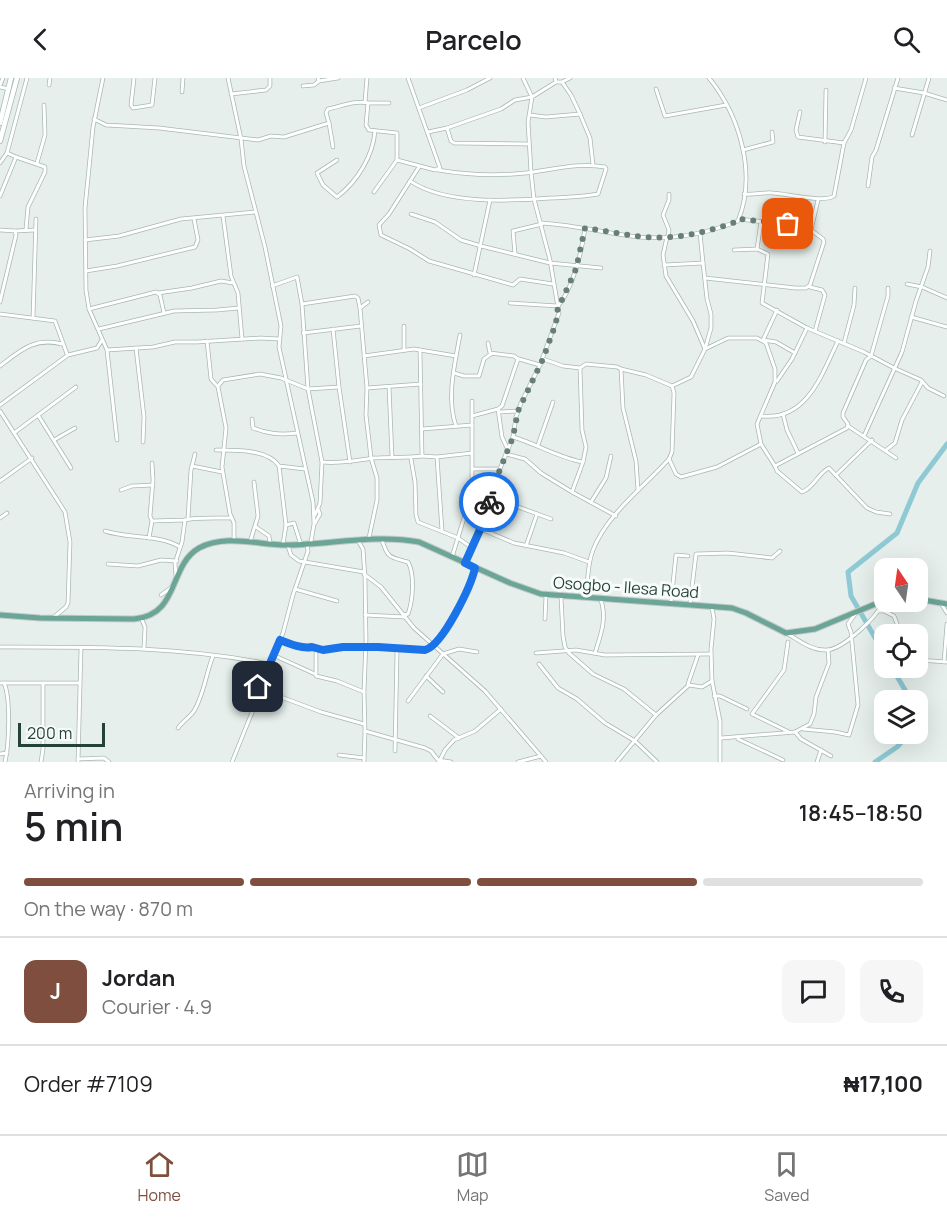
<!DOCTYPE html>
<html lang="en">
<head>
<meta charset="utf-8">
<style>
	:root { --surface:#fff; --page:#f6f6f6; --text:#202124; --muted:#757577; --line:#e0e0e0; --accent:#7f4e3f }
	body { margin:0; font-family:Manrope,sans-serif; background:var(--page); color:var(--text); height:100vh; display:flex; flex-direction:column; font-size:22px; white-space:nowrap }
	* { box-sizing:border-box; margin:0 }
	p { font-size:20px; color:var(--muted) }
	.icon { flex:none; width:33px; height:33px; fill:none; stroke:currentColor; stroke-width:2; stroke-linecap:round; stroke-linejoin:round }
	.map { position:relative; height:684px; overflow:hidden }
	.sheet { display:flex; flex-direction:column; background:var(--surface); flex:1 }
	.sheet>* { flex:none }
	.needle { width:39px; rotate:347deg }
	.buttons { position:absolute; left:874px; top:480px; display:grid; gap:12px }
	.buttons a { display:grid; place-items:center; width:54px; height:54px; border-radius:12px; background:var(--surface); box-shadow:0 6px 24px #0002; font-size:30px }
	.scale { position:absolute; left:18px; bottom:15px; width:87px; box-sizing:border-box; padding-left:6px; border:3px solid #24423a; border-top:0; font-size:16px; line-height:21px; white-space:nowrap; color:#24423a; -webkit-text-stroke:4px #f7fbf9; paint-order:stroke }
	.pin { position:absolute; display:grid; place-items:center; width:51px; height:51px; color:#fff; margin:-26px; border-radius:12px; box-shadow:0 3px 9px #0006 }
	.courier { position:absolute; display:grid; place-items:center; width:60px; height:60px; margin:-30px; border:4px solid #1a73e8; border-radius:50%; background:#fff; color:#222; box-shadow:0 2px 8px #0007 }
	.head em { font-style:normal; font-weight:600 }
	.head div { display:flex; flex-direction:column-reverse }
	.head { display:flex; align-items:center; justify-content:space-between; height:102px; padding:0 24px }
	h1 { font-size:39px; font-weight:600; line-height:45px }
	.bar { display:grid; grid-template-columns:repeat(4,1fr); gap:9px 6px; align-content:center; height:72px; padding:0 24px }
	.bar i { height:8px; border-radius:4px; background:var(--line) }
	.bar .active { background:var(--accent) }
	.bar p { grid-column:span 4 }
	.line { display:flex; align-items:center; gap:15px; padding:0 24px; border-top:2px solid var(--line) }
	.line div { flex:1 }
	.round { display:grid; place-items:center; flex:none; width:63px; height:63px; border-radius:12px; background:var(--page) }
	header { display:flex; justify-content:space-between; align-items:center; height:78px; padding:0 24px; background:var(--surface); font-size:27px; font-weight:600 }
	.tabs { display:flex; justify-content:space-around; align-items:center; height:84px; border-top:2px solid var(--line); background:var(--surface); font-size:16px; color:var(--muted) }
	.tabs a { display:grid; justify-items:center; gap:3px }
	.tabs .active { color:var(--accent) }
	.map>svg:first-child { display:block }
</style>
</head>
<body>
<header><svg class="icon" aria-label="back" viewBox="0 0 24 24"><path d="M15 5l-7 7 7 7"/></svg>Parcelo<svg class="icon" aria-label="search" viewBox="0 0 24 24"><circle cx="10" cy="10" r="6"/><path d="M15 15l6 6"/></svg></header>
<div class="map">
<svg width="947" height="684" viewBox="0 0 947 684">
	<rect width="100%" height="100%" fill="#e6efeb"/>
	<g fill="none" stroke-linecap="round" stroke-linejoin="round">
		<g stroke="#8ec9d4" stroke-width="5">
			<path d="M885,577L851,518L848,494L897,455L918,405L947,366"/>
			<path d="M892,590L911,622"/>
			<path d="M918,634L922,641L918,646"/>
			<path d="M875,684L897,669L909,656"/>
		</g>
		<g stroke="#a8b8b2" stroke-width="4.5">
			<g id="street">
				<path d="M103,0L93,49L88,100L85,130L86,212L89,231L107,272L117,362"/>
				<path d="M134,0L131,27L133,30L152,27L155,0"/>
				<path d="M228,0L241,61L244,88L265,169L281,248L279,269L313,424L314,446L311,464"/>
				<path d="M319,3L338,0"/>
				<path d="M556,4H562L570,0"/>
				<path d="M562,4L571,17L580,36"/>
				<path d="M0,7L3,0"/>
				<path d="M49,7L50,0"/>
				<path d="M303,8L314,7L319,3L318,0"/>
				<path d="M0,9L9,11"/>
				<path d="M894,10L924,15L947,22"/>
				<path d="M656,11L665,38L726,27"/>
				<path d="M182,14L183,0"/>
				<path d="M231,16L266,12L270,8V0"/>
				<path d="M365,24L367,0"/>
				<path d="M368,25H389"/>
				<path d="M419,30L467,12L490,0"/>
				<path d="M800,34L796,52L798,59L844,65"/>
				<path d="M530,37L546,39L580,36L590,60L593,87"/>
				<path d="M94,41L106,47L159,50L258,62L271,58L284,59L329,45L326,35L328,31C342,28 355,22 368,25L366,47L369,52L397,55V82"/>
				<path d="M329,45L333,69"/>
				<path d="M447,50L501,31L515,22L532,19L523,0"/>
				<path d="M428,54L447,50L451,63L454,65L529,66"/>
				<path d="M912,57L929,0"/>
				<path d="M825,64L826,12"/>
				<path d="M743,72L773,64L772,54"/>
				<path d="M7,75L27,0"/>
				<path d="M337,82L317,95L323,107L337,119C357,104 373,78 375,53"/>
				<path d="M0,85L7,75L16,79"/>
				<path d="M37,85L45,57L44,27"/>
				<path d="M419,89L389,136L379,147L381,157L410,171L429,183L513,207L520,201L553,206"/>
				<path d="M410,103C446,127 510,123 551,120C567,119 583,119 598,116L606,91L605,89C580,84 552,92 526,95C498,98 467,97 438,92"/>
				<path d="M868,108L872,79L876,72L898,0"/>
				<path d="M374,114L397,82L435,92L440,90L408,0"/>
				<path d="M744,116C754,117 764,114 773,115C788,116 824,125 834,118L844,65L851,52L866,0"/>
				<path d="M0,118L16,79L45,89V94L28,129L26,151"/>
				<path d="M411,136L435,144L461,162L481,168L550,185L601,190"/>
				<path d="M223,138L231,198L238,215L242,261"/>
				<path d="M542,145C574,147 606,155 638,159C672,162 706,156 738,143C757,96 740,38 709,0"/>
				<path d="M0,152L15,153L16,157L0,224"/>
				<path d="M811,152L818,122"/>
				<path d="M15,153L35,152"/>
				<path d="M700,155L703,185"/>
				<path d="M668,158L669,152L663,137L669,122V116"/>
				<path d="M667,159L663,177L666,198L693,243L705,271L728,260H757L766,265L775,291V304L757,346L761,366L775,388L847,350L848,346L843,339V335L866,282L871,278L888,218V210"/>
				<path d="M85,162L119,158L181,141L255,134"/>
				<path d="M757,171L761,144"/>
				<path d="M734,172L757,171L768,176L762,225L807,250L792,281L777,303"/>
				<path d="M515,176L513,153L542,146"/>
				<path d="M664,187L703,185L707,221L711,236V250L705,271L691,299L672,308"/>
				<path d="M86,193L117,188L195,169L198,162L194,141"/>
				<path d="M474,197L490,122"/>
				<path d="M705,200L795,210H806L810,207L824,164L823,161L811,152L800,148L739,141"/>
				<path d="M907,206L922,209L947,220"/>
				<path d="M272,208L297,199L302,226L355,218L358,220L360,230"/>
				<path d="M810,209L822,212L825,217L815,253"/>
				<path d="M158,215L192,210L221,203L233,205"/>
				<path d="M368,224L360,230L367,310L366,337L371,380L377,400V422L369,460"/>
				<path d="M510,225L558,228"/>
				<path d="M302,226L308,311L322,384L320,425L315,437"/>
				<path d="M558,228C573,211 582,172 585,150"/>
				<path d="M89,231L156,214L160,217L164,235"/>
				<path d="M777,232L763,262L776,264L795,275"/>
				<path d="M0,236L55,243L67,276"/>
				<path d="M911,239L947,249"/>
				<path d="M33,240L36,141"/>
				<path d="M807,250L864,274L894,290L921,302L928,310L944,318"/>
				<path d="M99,251L174,233L217,232L239,230"/>
				<path d="M333,251L339,309L350,384"/>
				<path d="M303,255L361,248"/>
				<path d="M207,263L211,301L218,309L226,350L222,389L230,436L234,445V462"/>
				<path d="M844,265L854,227L855,210"/>
				<path d="M136,270L144,339L143,364"/>
				<path d="M107,272L153,269L175,264H197L260,260L279,261"/>
				<path d="M404,272V248"/>
				<path d="M364,278L414,271L456,278"/>
				<path d="M519,281L540,287"/>
				<path d="M543,281L563,288L580,290L586,286L617,289L621,291L623,330L636,383L638,412"/>
				<path d="M0,288C21,272 35,259 62,266"/>
				<path d="M454,295L464,298H479L484,281L491,276"/>
				<path d="M218,308L223,302L260,296L281,300L308,311L339,309"/>
				<path d="M389,309L392,379"/>
				<path d="M367,310L421,306"/>
				<path d="M0,327L68,277L97,270L102,262"/>
				<path d="M498,331L502,359L508,372"/>
				<path d="M0,333L65,434L70,464L68,525L66,529L54,539"/>
				<path d="M499,334L518,333"/>
				<path d="M783,336L787,352L798,375"/>
				<path d="M38,337L71,390"/>
				<path d="M472,338L498,331L502,328L518,281L514,278L490,275L488,265"/>
				<path d="M762,338C807,343 822,296 838,263"/>
				<path d="M252,341L253,350C268,356 280,357 297,355"/>
				<path d="M456,348C446,320 455,285 460,257"/>
				<path d="M848,348L896,380"/>
				<path d="M422,351L472,347"/>
				<path d="M14,355L76,309"/>
				<path d="M864,358L902,274L916,223L928,189L930,173"/>
				<path d="M513,359C537,366 559,380 583,384L586,369L582,352L580,290"/>
				<path d="M54,362L75,350"/>
				<path d="M538,367L553,324"/>
				<path d="M216,372C234,372 268,371 279,388L305,391"/>
				<path d="M886,372L895,365L902,342L922,304"/>
				<path d="M506,376L525,381L541,395L572,414L616,438"/>
				<path d="M422,378L437,379L472,375"/>
				<path d="M437,379L442,453"/>
				<path d="M411,381L415,404L416,437L418,444L458,460L472,470"/>
				<path d="M669,381L676,396L681,399L717,389L761,366"/>
				<path d="M322,384C340,386 357,382 374,380C390,379 406,380 422,378L420,272"/>
				<path d="M152,385L153,402L150,438L152,443L185,442C194,439 220,440 232,440"/>
				<path d="M192,388L222,394"/>
				<path d="M279,388L286,447L283,466"/>
				<path d="M775,388L777,393L802,414C814,410 818,395 829,390L867,430L876,434L890,436"/>
				<path d="M473,391H500"/>
				<path d="M836,397L872,362"/>
				<path d="M0,403L32,380"/>
				<path d="M121,412L132,408L153,407"/>
				<path d="M572,414L583,384"/>
				<path d="M491,419L551,441"/>
				<path d="M591,424L606,400L611,378"/>
				<path d="M0,440L7,435"/>
				<path d="M188,440L191,392L195,376"/>
				<path d="M315,445L320,436L318,431"/>
				<path d="M286,447L294,445L301,467"/>
				<path d="M256,449L269,458L270,466"/>
				<path d="M481,451L514,465L564,475L589,484"/>
				<path d="M105,453C129,461 159,456 180,469"/>
				<path d="M149,460L152,443"/>
				<path d="M382,462C388,481 390,479 408,484C415,496 413,522 408,536L404,537"/>
				<path d="M358,463L363,471L365,500L366,562L364,614"/>
				<path d="M250,464L258,438L254,404"/>
				<path d="M288,468L291,477L299,483L364,494"/>
				<path d="M526,468L537,436"/>
				<path d="M452,479L472,414V323"/>
				<path d="M466,484L483,445L497,398L513,359L516,339L521,325L540,287L559,235L550,182L534,121L531,94L528,44L532,19L556,4L555,0"/>
				<path d="M108,486L138,488L161,482L177,483"/>
				<path d="M364,496L381,509L414,550L485,613L546,684"/>
				<path d="M176,498L175,485L182,464L185,442"/>
				<path d="M295,511L337,523"/>
				<path d="M161,517L172,509"/>
				<path d="M586,518C588,503 587,487 593,472C607,436 644,409 669,381L672,374L674,315L672,308L646,297L621,291"/>
				<path d="M561,519L563,558L565,569L569,575L593,596L624,611L656,637"/>
				<path d="M671,524L676,477L688,478"/>
				<path d="M690,526L696,476L728,475L772,480L780,473"/>
				<path d="M942,527L947,535"/>
				<path d="M712,530L714,541L711,571L712,603L720,643V684"/>
				<path d="M878,533H884L894,538L901,556"/>
				<path d="M365,537L405,539"/>
				<path d="M141,540L145,549L144,570"/>
				<path d="M545,541L546,517"/>
				<path d="M788,556C800,563 812,573 827,572C843,571 879,538 883,523"/>
				<path d="M280,562L296,568L316,570V598L337,603L364,614L365,653L425,670L431,673L438,682L451,684"/>
				<path d="M788,564L784,592L752,636L789,654"/>
				<path d="M0,569C90,569 180,568 269,586"/>
				<path d="M394,570C403,571 418,575 427,571C441,567 471,505 475,490"/>
				<path d="M316,572L346,569L394,570L397,574L395,673"/>
				<path d="M536,575L576,572L605,577L711,576"/>
				<path d="M595,575C601,556 607,541 601,522"/>
				<path d="M273,577L315,596"/>
				<path d="M918,582L947,584"/>
				<path d="M944,584L947,546"/>
				<path d="M539,586L558,610L577,621L605,645L635,663L657,684"/>
				<path d="M426,598L443,614"/>
				<path d="M262,602L267,613L273,616L321,634L364,646"/>
				<path d="M0,605H79"/>
				<path d="M4,605C11,620 9,667 5,684"/>
				<path d="M688,606L698,577"/>
				<path d="M714,618H720L747,631"/>
				<path d="M408,623L443,576L459,571L477,574"/>
				<path d="M430,638L459,660"/>
				<path d="M178,650C183,643 190,639 194,633C204,617 206,595 213,578"/>
				<path d="M803,651L835,654L849,657L858,627L851,554L848,546L856,535"/>
				<path d="M795,654L801,661L831,678"/>
				<path d="M721,660L795,654L810,646L814,636L816,619L829,585L828,572"/>
				<path d="M738,661L783,682"/>
				<path d="M0,676L7,675"/>
				<path d="M339,677L364,680"/>
				<path d="M78,681L104,680L109,684"/>
				<path d="M41,684L43,671V606"/>
				<path d="M78,684L81,570"/>
				<path d="M232,684L257,622L258,607L265,597L283,555L293,517L308,473L307,467"/>
				<path d="M364,684L365,653"/>
				<path d="M439,684L445,672L454,662L475,653L501,631"/>
				<path d="M518,684L541,678"/>
				<path d="M617,684L656,637L689,607L702,609L712,603"/>
				<path d="M817,684L821,672"/>
			</g>
		</g>
		<g stroke="#a4bbb3" stroke-width="6">
			<g id="secondary">
				<path d="M0,45L11,0"/>
				<path d="M0,63L17,0"/>
			</g>
		</g>
		<g stroke="#c2cac8" stroke-width="7">
			<g id="primary">
				<path d="M918,521L947,526"/>
				<path d="M0,537L40,540L134,541C180,537 168,488 199,470C227,455 261,468 290,467C333,466 377,456 419,464L510,505L541,516L732,530L746,535L786,555L815,551L885,522"/>
			</g>
		</g>
		<use href="#street" stroke="#fff" stroke-width="3"/>
		<use href="#secondary" stroke="#fff" stroke-width="4.5"/>
		<use href="#primary" stroke="#6aa596" stroke-width="5"/>
	</g>
	<g fill="none" stroke-linecap="round" stroke-linejoin="round">
		<path stroke="#687f78" stroke-width="6" stroke-dasharray="0 10.8" d="M489,424L497,399L513,359L518,333L543,281L556,245L558,228L562,222L576,191L585,150C602,152 619,156 636,158C670,163 706,155 738,143L739,141L788,146"/>
		<path stroke="#1a73e8" stroke-width="8" d="M258,609L265,597L280,562C290,566 302,571 312,569L323,572L343,569H378L425,572C443,567 471,508 475,490L465,485L483,445L489,424"/>
	</g>
	<g text-anchor="middle" stroke-width="6" stroke-linejoin="round" paint-order="stroke">
		<g font-size="16" fill="#24423a" stroke="#f7fbf9">
			<text transform="translate(626 509) rotate(4)" y="6">Osogbo - Ilesa Road</text>
		</g>
	</g>
</svg>
<div class="buttons">
<a><svg class="needle" viewBox="-14 -14 28 28"><path d="M0-13l5 13h-10z" fill="#e53935"/><path d="M0 13l5-13h-10z" fill="#757577"/></svg></a>
<a><svg class="icon" aria-label="locate" viewBox="0 0 24 24"><circle cx="12" cy="12" r="6"/><path d="M12 2v4M12 18v4M2 12h4M18 12h4"/></svg></a>
<a><svg class="icon" aria-label="layers" viewBox="0 0 24 24"><path d="M12 4l9 5-9 5-9-5zM3 14l9 5 9-5"/></svg></a>
</div>
<div class="scale">200 m</div>
<div class="pin" style="left:788px;top:146px;background:#ea580c"><svg class="icon" aria-label="bag" viewBox="0 0 24 24"><path d="M5 8h14l-1 12H6zM9 8a3 3 0 0 1 6 0"/></svg></div>
<div class="pin" style="left:258px;top:609px;background:#1f2937"><svg class="icon" aria-label="home" viewBox="0 0 24 24"><path d="M3 11l9-7 9 7M6 9v11h12V9"/></svg></div>
<div class="courier" style="left:489px;top:424px"><svg class="icon" aria-label="bike" viewBox="0 0 24 24"><circle cx="6" cy="16" r="4"/><circle cx="18" cy="16" r="4"/><path d="M6 16l4-8h5l3 8M10 8l3 8H6M13 5h3"/></svg></div>
</div>
<section class="sheet">
<div class="head"><div><h1>5 min</h1><p>Arriving in</p></div><em>18:45–18:50</em></div>
<div class="bar"><i class="active"></i><i class="active"></i><i class="active"></i><i></i><p>On the way · 870 m</p></div>
<div class="line" style="height:108px"><b class="round" style="background:var(--accent);color:#fff">J</b><div><b>Jordan</b><p>Courier · 4.9</p></div><a class="round"><svg class="icon" aria-label="chat" viewBox="0 0 24 24"><path d="M4 5h16v11H9l-5 4z"/></svg></a><a class="round"><svg class="icon" aria-label="phone" viewBox="0 0 24 24"><path d="M5 4h4l2 5-3 2q2 4 5 5l2-3 5 2v4C11 20 4 13 5 4z"/></svg></a></div>
<div class="line" style="height:78px"><div>Order #7109</div><b>₦17,100</b></div>
</section>
<nav class="tabs">
<a class="active"><svg class="icon" aria-label="home" viewBox="0 0 24 24"><path d="M3 11l9-7 9 7M6 9v11h12V9"/></svg>Home</a>
<a><svg class="icon" aria-label="map" viewBox="0 0 24 24"><path d="M3 6l6-2 6 2 6-2v14l-6 2-6-2-6 2zM9 4v14M15 6v14"/></svg>Map</a>
<a><svg class="icon" aria-label="saved" viewBox="0 0 24 24"><path d="M7 4h10v16l-5-4-5 4z"/></svg>Saved</a>
</nav>
</body>
</html>
